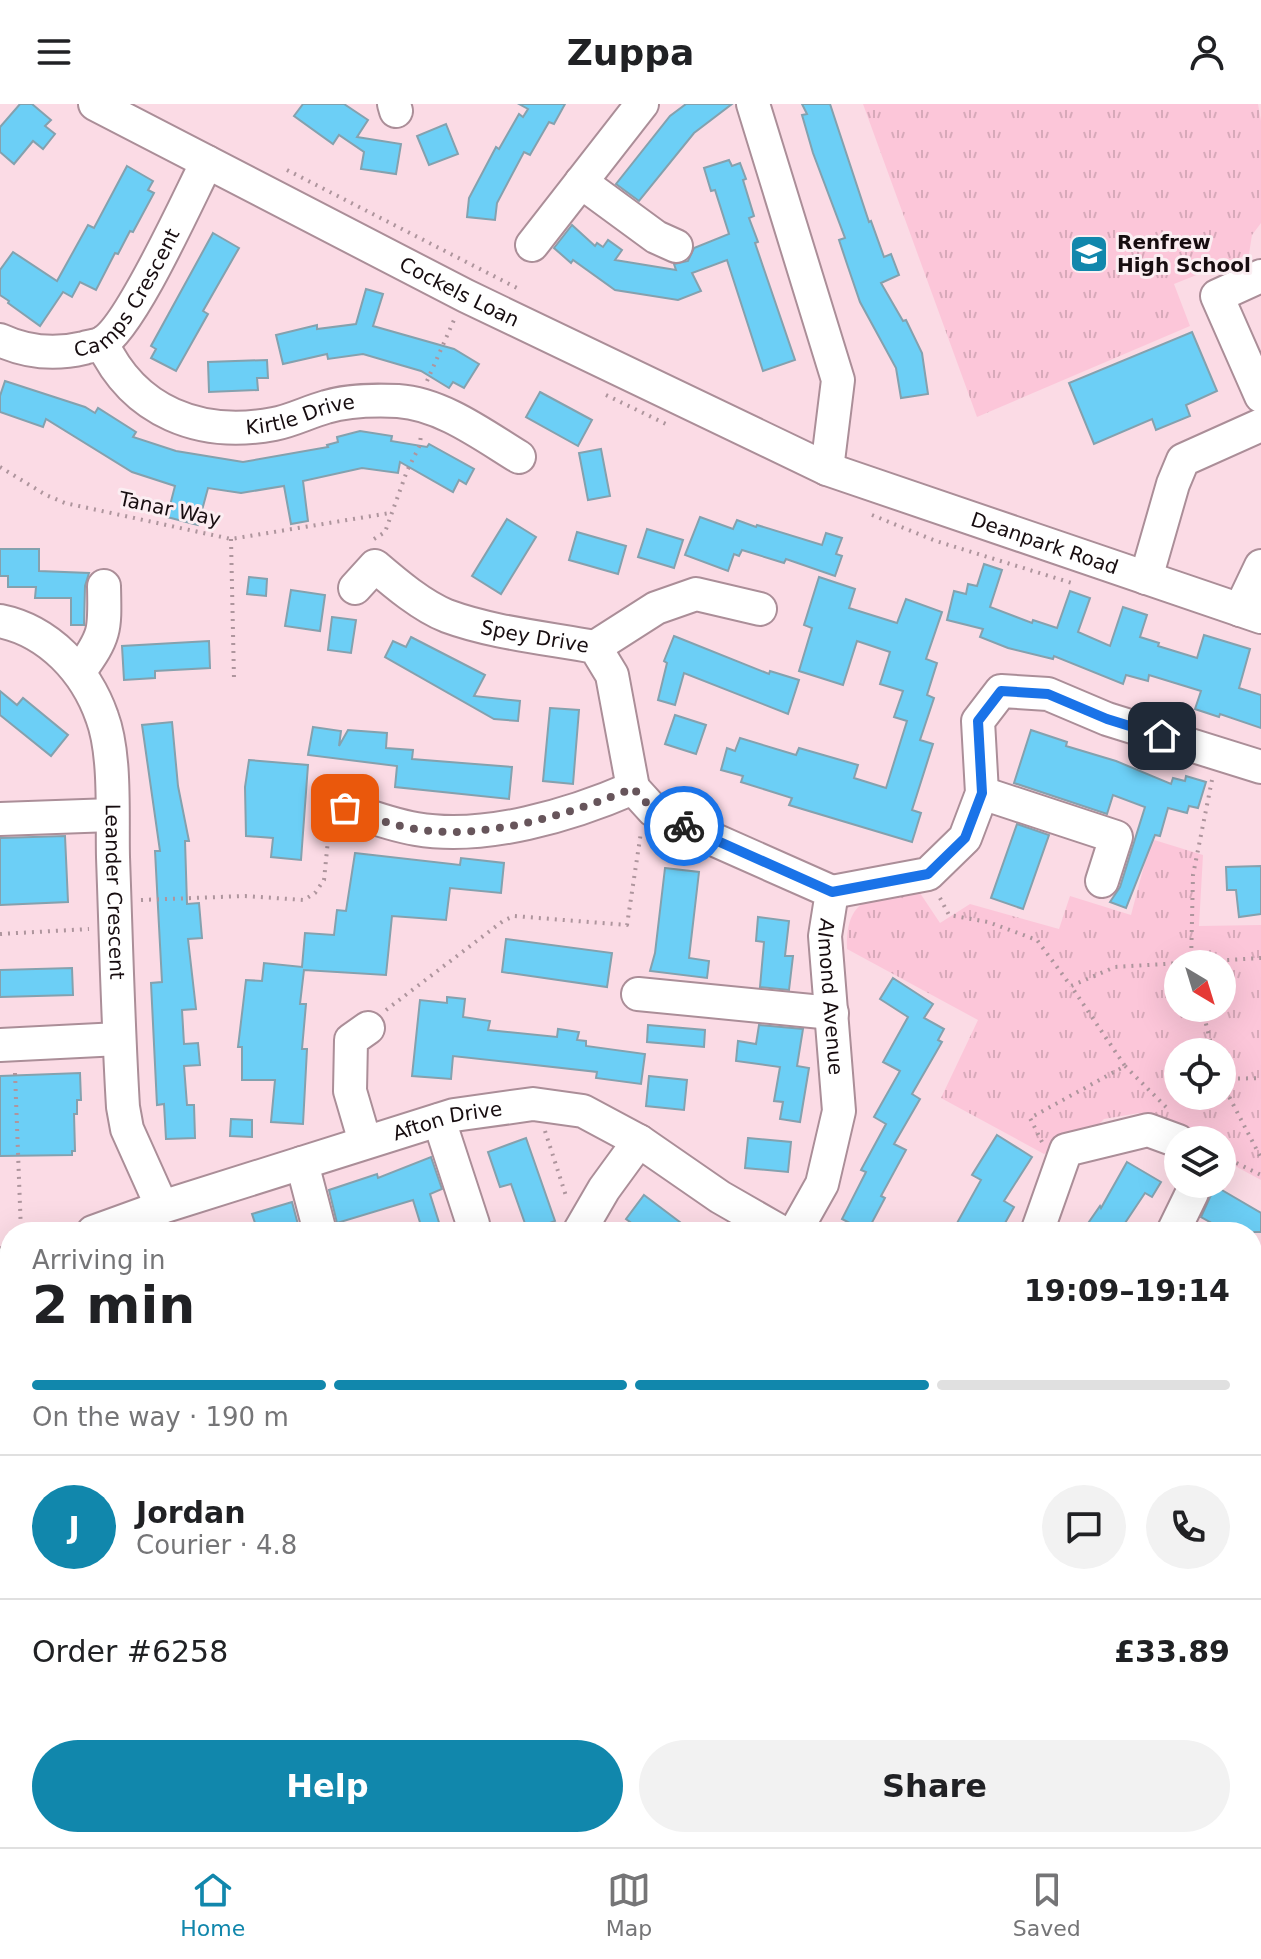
<!DOCTYPE html>
<html lang="en">
<head>
<meta charset="utf-8">
<style>
	:root { --surface:#fff; --page:#f2f2f2; --text:#202124; --muted:#757577; --line:#e0e0e0; --accent:#1187ac }
	body { margin:0; font-family:"DejaVu Sans",sans-serif; background:var(--page); color:var(--text); height:100vh; display:flex; flex-direction:column; font-size:30px; white-space:nowrap }
	* { box-sizing:border-box; margin:0 }
	p { font-size:26px; color:var(--muted) }
	.icon { flex:none; width:44px; height:44px; fill:none; stroke:currentColor; stroke-width:2; stroke-linecap:round; stroke-linejoin:round }
	.map { position:relative; flex:1; overflow:hidden }
	.sheet { position:absolute; left:0px; top:1118px; width:1262px; height:626px; display:flex; flex-direction:column; background:var(--surface); border-radius:32px 32px 0 0; box-shadow:0 8px 32px #0002 }
	.sheet>* { flex:none }
	.needle { width:52px; rotate:142deg }
	.fabs { position:absolute; left:1164px; top:846px; display:grid; gap:16px }
	.fabs a { display:grid; place-items:center; width:72px; height:72px; border-radius:50%; background:var(--surface); box-shadow:0 8px 32px #0002; font-size:40px }
	.pin { position:absolute; display:grid; place-items:center; width:68px; height:68px; color:#fff; margin:-34px; border-radius:16px; box-shadow:0 4px 12px #0006 }
	.courier { position:absolute; display:grid; place-items:center; width:80px; height:80px; margin:-40px; border:6px solid #1a73e8; border-radius:50%; background:#fff; color:#222; box-shadow:0 2px 10px #0007 }
	.head em { font-style:normal; font-weight:700 }
	.head div { display:flex; flex-direction:column-reverse }
	.head { display:flex; align-items:center; justify-content:space-between; height:136px; padding:0 32px }
	h1 { font-size:52px; font-weight:700; line-height:60px }
	.bar { display:grid; grid-template-columns:repeat(4,1fr); gap:12px 8px; align-content:center; height:96px; padding:0 32px }
	.bar i { height:10px; border-radius:6px; background:var(--line) }
	.bar .selected { background:var(--accent) }
	.bar p { grid-column:span 4 }
	.line { display:flex; align-items:center; gap:20px; padding:0 32px; border-top:2px solid var(--line) }
	.line div { flex:1 }
	.round { display:grid; place-items:center; flex:none; width:84px; height:84px; border-radius:42px; background:var(--page) }
	.primary-button { display:flex; gap:16px; margin-top:auto; padding:16px 32px }
	.primary-button a { flex:1; height:92px; border-radius:48px; background:var(--accent); color:#fff; font-size:32px; font-weight:700; line-height:92px; text-align:center }
	.primary-button a+a { background:var(--page); color:var(--text) }
	header { display:flex; justify-content:space-between; align-items:center; height:104px; padding:0 32px; background:var(--surface); font-size:36px; font-weight:700 }
	.menu { display:flex; justify-content:space-around; align-items:center; height:112px; border-top:2px solid var(--line); background:var(--surface); font-size:22px; color:var(--muted) }
	.menu a { display:grid; justify-items:center; gap:4px }
	.menu .selected { color:var(--accent) }
	.map>svg:first-child { display:block }
</style>
</head>
<body>
<header><svg class="icon" aria-label="menu" viewBox="0 0 24 24"><path d="M4 6h16M4 12h16M4 18h16"/></svg>Zuppa<svg class="icon" aria-label="person" viewBox="0 0 24 24"><circle cx="12" cy="8" r="4"/><path d="M4 21q1-7 8-7t8 7"/></svg></header>
<div class="map">
<svg width="1261" height="1743" viewBox="0 0 1261 1743">
	<defs>
		<pattern id="grass-tufts" width="24" height="20" patternUnits="userSpaceOnUse" patternTransform="scale(2)"><rect width="24" height="20" fill="#fcc6d9"/><path d="M3 7l-1-3M5 7V3M7 7l1-3M15 17l-1-3M17 17v-4M19 17l1-3" fill="none" stroke="#d7a9b9"/></pattern>
	</defs>
	<rect width="100%" height="100%" fill="#fbdbe5"/>
	<g fill="url(#grass-tufts)" fill-rule="evenodd">
		<path d="M863,0H1258L1261,17V119L1252,131L1249,150L1174,180L1190,222L977,313Z"/>
		<path d="M1151,735L1203,751L1199,822L1261,821V1076L1222,1055V1036H1183L1144,1021L1139,1009L1104,1015L1090,1030L1044,1050L941,994L978,916L847,845C846,791 873,793 918,786L940,819L970,800L1059,825L1070,792L1131,811ZM1178,860H1222V904H1178ZM1178,948H1222V992H1178Z"/>
	</g>
	<g fill="#6ccff6" stroke="#84a1ae" stroke-width="2">
		<path d="M20,0H32L51,16L45,22L55,30L43,45L33,37L14,60L0,48V23Z"/>
		<path d="M303,0H344L368,16L357,33L401,40L396,70L361,65L364,48L339,31L333,40L294,12Z"/>
		<path d="M519,0H565L554,20L549,18L530,51L524,48L497,99L495,116L467,113L469,94L496,43L499,45L519,10L523,13L528,5Z"/>
		<path d="M686,0H732L694,29L639,97L616,80L670,12Z"/>
		<path d="M802,0H830L869,118L871,117L884,153L891,150L899,171L881,179L903,217L906,216L922,249L928,290L901,294L896,264L860,198L847,160L839,136L845,134L813,49L802,11L807,10Z"/>
		<path d="M446,20L458,50L429,61L417,32Z"/>
		<path d="M729,56L732,62L740,59L746,75L743,76L754,112L749,114L758,138L755,139L795,256L763,267L727,156L692,169L701,187L678,196L615,186L573,156L571,159L554,144L572,121L595,142L597,139L603,143L608,136L622,146L615,156L676,166L674,160L688,157L694,144L729,130L715,86L711,87L704,64Z"/>
		<path d="M127,62L153,77L148,86L154,89L133,128L130,127L118,150L115,149L96,186L80,178L72,193L63,188L40,222L8,199L9,197L0,191V166L13,148L57,177L88,121L94,124Z"/>
		<path d="M213,129L239,144L203,207L208,210L176,267L151,254L156,245L151,242Z"/>
		<path d="M366,185L383,190L373,222L454,245L479,260L464,284L453,278L449,284L421,267L363,250L328,255L327,250L283,260L276,231L317,221V225L356,220Z"/>
		<path d="M1192,228L1217,287L1186,301L1190,312L1156,326L1152,315L1094,340L1069,279Z"/>
		<path d="M267,256L268,274H257L258,286L209,288L208,258Z"/>
		<path d="M5,277L85,303L95,309L98,304L136,328L133,333L176,347L243,358L328,343L327,341L338,338L337,333L360,327L392,332L391,337L427,343L429,340L474,365L466,380L459,376L453,388L400,358L398,369L362,364L303,377L308,417L291,420L284,382L241,389L208,384L198,421L167,413L175,382L132,368L46,315L43,323L0,308V292Z"/>
		<path d="M540,288L592,316L578,342L526,313Z"/>
		<path d="M601,345L610,392L588,396L579,349Z"/>
		<path d="M700,413L733,425L737,416L756,423L757,421L822,441L826,429L842,434L836,450L842,452L835,472L786,455L784,459L742,446L739,452L734,450L728,467L685,451Z"/>
		<path d="M507,415L536,433L501,490L472,472Z"/>
		<path d="M647,425L683,436L674,464L638,453Z"/>
		<path d="M577,428L626,442L618,470L569,456Z"/>
		<path d="M0,445H39V467L89,469L85,482L84,521H71V494H35L36,483H8V472H0Z"/>
		<path d="M984,460L1002,466L990,503L1032,519L1033,516L1057,524L1070,487L1090,494L1078,528L1110,542L1123,503L1147,511L1140,533L1159,539L1158,542L1197,554L1204,531L1250,545L1239,584L1261,591V624L1220,610L1219,613L1195,605L1201,587L1149,571L1148,577L1126,571L1123,580L1054,552L1053,555L1008,544L980,533L983,525L947,516L954,487L966,490L968,480L977,482Z"/>
		<path d="M249,473L267,475L266,492L247,490Z"/>
		<path d="M819,473L855,485L849,504L897,519L906,495L942,508L926,555L937,559L927,591L934,594L920,636L933,640L912,706L921,709L912,738L789,701L792,694L741,678L743,672L721,666L727,644L735,647L740,634L796,651L799,644L858,661L854,674L886,684L907,617L894,613L903,587L880,580L890,548L857,537L843,581L799,567L812,524L804,521Z"/>
		<path d="M291,486L325,491L320,527L285,522Z"/>
		<path d="M332,513L356,516L351,549L328,546Z"/>
		<path d="M674,532L769,570L770,567L799,576L788,610L684,569L675,601L658,596L667,559L664,557Z"/>
		<path d="M411,533L485,571L474,592L520,597L518,617L494,615L385,553L393,537L406,543Z"/>
		<path d="M209,537L210,564L155,567V574L124,576L122,542Z"/>
		<path d="M0,587L17,601L23,594L68,631L51,652L0,611Z"/>
		<path d="M550,604L579,606L573,680L543,677Z"/>
		<path d="M675,611L706,621L696,650L665,640Z"/>
		<path d="M172,618L178,682L189,737H185L187,800L199,799L202,834L188,835L196,905L182,906L184,940L198,939L200,961L184,962L187,1001H194L195,1034L166,1035L164,1000L157,1001L151,879L162,878L155,747H160L142,621Z"/>
		<path d="M313,623L341,627L339,642L348,626L387,629L386,644L413,646L412,655L512,663L509,695L395,683L397,662L308,651Z"/>
		<path d="M1031,626L1067,638L1066,642L1116,657L1171,680L1173,674L1185,677L1186,672L1206,678L1198,704L1189,702L1187,709L1168,704L1160,732L1155,731L1126,804L1110,798L1120,783L1145,703L1113,691L1107,710L1014,679Z"/>
		<path d="M249,656L308,661L301,756L271,753L273,734L246,732L245,683Z"/>
		<path d="M1017,720L1049,731L1023,805L991,794Z"/>
		<path d="M65,732L68,798L0,801V734Z"/>
		<path d="M355,749L460,761L461,754L504,759L501,789L450,784L446,816L392,812L386,871L304,866L300,900H306L302,945H307L303,1020L271,1018L275,976H242V943H238L246,876L262,877L264,859L302,863L305,829L334,831L337,806L346,807Z"/>
		<path d="M1261,762V810L1239,813L1236,786H1227L1226,763Z"/>
		<path d="M665,764L699,768L689,854L709,857L707,874L650,867L655,849Z"/>
		<path d="M758,813L789,817L785,852H793L789,886L760,883L764,838L756,837Z"/>
		<path d="M506,835L612,849L607,883L502,868Z"/>
		<path d="M72,864L73,891L0,893V866Z"/>
		<path d="M893,874L933,900L924,914L944,925L938,936L942,938L912,990L920,995L894,1040L906,1046L881,1092L885,1094L867,1128L842,1115L866,1068L861,1066L886,1020L874,1013L900,967L883,958L908,913L880,895Z"/>
		<path d="M447,893L465,895L463,913L490,917L488,926L557,933L558,925L579,928L577,936L586,937V942L645,950L641,980L596,974L597,968L453,952L451,975L412,972L420,896L447,899Z"/>
		<path d="M648,921L705,926L704,943L647,938Z"/>
		<path d="M759,921L803,925L797,962L809,964L800,1018L780,1015L783,998L774,997L780,963L736,957L738,937L756,940Z"/>
		<path d="M80,969L81,996H77V1010H74L75,1047H72V1051L0,1052V972Z"/>
		<path d="M649,972L687,976L684,1006L646,1002Z"/>
		<path d="M231,1015L252,1016V1033L230,1032Z"/>
		<path d="M997,1031L1032,1053L1004,1097L1014,1103L1000,1128H973L957,1119L981,1076L972,1071Z"/>
		<path d="M526,1034L555,1117L547,1120L551,1128H528L511,1080L500,1083L488,1048Z"/>
		<path d="M748,1034L791,1038L788,1068L745,1064Z"/>
		<path d="M431,1053L442,1085L430,1090L442,1128H423L413,1096L337,1119L329,1086L377,1070L378,1074Z"/>
		<path d="M1127,1058L1161,1078L1152,1093L1145,1089L1119,1128H1082L1100,1102L1101,1104Z"/>
		<path d="M1215,1082L1261,1109V1128H1228L1201,1113Z"/>
		<path d="M644,1091L693,1128H629L634,1121L626,1115Z"/>
		<path d="M292,1098L300,1128H258L252,1110Z"/>
	</g>
	<g fill="none" stroke-linecap="round" stroke-linejoin="round">
		<g stroke="#ab8e98" stroke-width="36">
			<g id="minor">
				<path id="s1" d="M95,0L466,192L827,365L1261,513"/>
				<path d="M394,0L396,7"/>
				<path d="M753,0L838,276L827,365"/>
				<path d="M581,78L656,133L676,142"/>
				<path d="M532,141L642,0"/>
				<path d="M1261,172L1217,192L1261,292"/>
				<path id="s2" d="M0,236C28,249 55,251 84,244C89,242 97,242 102,239C131,223 189,93 207,58"/>
				<path id="s3" d="M102,239C134,308 200,334 274,320C291,317 308,308 326,303C349,296 374,296 398,297C442,300 483,331 519,353"/>
				<path d="M1146,474L1173,380L1183,356L1261,321"/>
				<path id="s4" d="M355,484L375,462C396,480 422,502 447,512C493,529 547,534 595,543L612,571L633,684"/>
				<path d="M1240,506L1261,462"/>
				<path id="s5" d="M0,517C49,527 86,567 102,613C116,650 112,712 113,753C116,836 118,920 123,1003L127,1025L162,1103"/>
				<path d="M595,543L656,504L696,490L760,505"/>
				<path d="M80,567C106,531 105,526 104,482"/>
				<path d="M982,689L1116,733L1102,777"/>
				<path id="s6" d="M345,704C368,712 392,721 416,725C485,737 571,711 633,684L653,706L672,717L832,788L825,832L839,1007L822,1080L795,1128"/>
				<path d="M0,715L112,711"/>
				<path d="M832,788L928,770L965,734L982,689L978,617L1001,587L1048,590L1107,615L1261,663"/>
				<path d="M638,890L832,909"/>
				<path d="M0,941L119,935"/>
				<path d="M439,1016L473,1120"/>
				<path d="M365,1038L350,987L351,936L368,924"/>
				<path d="M302,1059L320,1128"/>
				<path id="s7" d="M93,1128L162,1103L454,1011L533,1000L583,1007L639,1037L720,1093L781,1128"/>
				<path d="M579,1128L604,1085L639,1037"/>
				<path d="M1037,1128L1066,1046L1148,1026L1178,1037"/>
				<path d="M1173,1128L1192,1089L1193,1080"/>
				<path d="M0,1162L10,1158"/>
				<path d="M1252,1361L1261,1362"/>
				<path d="M0,1403L10,1399"/>
				<path d="M0,1428L2,1432"/>
				<path d="M295,1734V1743"/>
				<path d="M600,1734L627,1743"/>
				<path d="M878,1734L892,1743"/>
				<path d="M775,1743L793,1734"/>
				<path d="M983,1743L999,1734"/>
			</g>
		</g>
		<g stroke="#ae959d" stroke-width="4" stroke-dasharray="2 6" stroke-linecap="butt">
			<path d="M287,66L517,184"/>
			<path d="M427,277L454,216"/>
			<path d="M606,291L670,322"/>
			<path d="M0,363L46,391L65,399L231,435L390,409"/>
			<path d="M872,411L936,437L1075,480"/>
			<path d="M231,435L234,575"/>
			<path d="M374,435L385,428L407,367L420,341L421,329"/>
			<path d="M940,794L949,811L988,818L1037,836L1071,882"/>
			<path d="M141,796L245,792L304,796L315,789L324,776L329,726"/>
			<path d="M0,830L89,825"/>
			<path d="M1191,860L1193,771L1212,676"/>
			<path d="M1202,904L1213,948"/>
			<path d="M386,906L503,817L514,812L627,821L641,728"/>
			<path d="M1125,962L1166,1003"/>
			<path d="M15,969L21,1128"/>
			<path d="M1222,975L1261,974"/>
			<path d="M1222,979L1261,1054"/>
			<path d="M545,1027L567,1095"/>
			<path d="M1042,1038L1030,1014L1125,962L1071,882L1115,863L1261,854"/>
			<path d="M1222,1052L1261,1071"/>
		</g>
		<use href="#minor" stroke="#fff" stroke-width="32"/>
	</g>
	<g fill="none" stroke-linecap="round" stroke-linejoin="round">
		<path stroke="#67555b" stroke-width="8" stroke-dasharray="0 14.4" d="M345,704C368,713 392,721 416,725C483,737 572,710 633,684L653,706L684,722"/>
		<path stroke="#1a73e8" stroke-width="10" d="M684,722L832,788L928,770L965,734L982,689L978,617L1001,587L1048,590L1107,615L1162,632"/>
	</g>
	<defs>
		<g id="school-square" transform="scale(2)"><rect x="-9" y="-9" width="18" height="18" rx="4" fill="#1187ac" stroke="#fbeef2"/><path d="M0-5L7-2L0 1L-7-2ZM-4 1L0 2.5L4 1V4Q0 6-4 4Z" fill="#fff"/></g>
	</defs>
	<g fill-rule="evenodd">
		<use href="#school-square" x="1089" y="150"/>
	</g>
	<g text-anchor="middle" stroke-width="6" stroke-linejoin="round" paint-order="stroke">
		<g font-size="20" font-weight="bold" fill="#170d10" stroke="#fbeef2" text-anchor="start">
			<text x="1117" y="145">Renfrew<tspan x="1117" dy="23">High School</tspan></text>
		</g>
		<g font-size="20" fill="#170d10" stroke="#fbeef2">
			<text dy="7" stroke="none"><textPath href="#s2" startOffset="158">Camps Crescent</textPath></text>
			<text dy="7" stroke="none"><textPath href="#s1" startOffset="410">Cockels Loan</textPath></text>
			<text dy="7" stroke="none"><textPath href="#s3" startOffset="234">Kirtle Drive</textPath></text>
			<text transform="translate(170 405) rotate(12)" y="7">Tanar Way</text>
			<text dy="7" stroke="none"><textPath href="#s1" startOffset="1048">Deanpark Road</textPath></text>
			<text dy="7" stroke="none"><textPath href="#s4" startOffset="208">Spey Drive</textPath></text>
			<text dy="7" stroke="none"><textPath href="#s5" startOffset="322">Leander Crescent</textPath></text>
			<text dy="7" stroke="none"><textPath href="#s6" startOffset="630">Almond Avenue</textPath></text>
			<text dy="7" stroke="none"><textPath href="#s7" startOffset="372">Afton Drive</textPath></text>
		</g>
	</g>
</svg>
<div class="fabs">
<a><svg class="needle" viewBox="-14 -14 28 28"><path d="M0-13l5 13h-10z" fill="#e53935"/><path d="M0 13l5-13h-10z" fill="#757577"/></svg></a>
<a><svg class="icon" aria-label="locate" viewBox="0 0 24 24"><circle cx="12" cy="12" r="6"/><path d="M12 2v4M12 18v4M2 12h4M18 12h4"/></svg></a>
<a><svg class="icon" aria-label="layers" viewBox="0 0 24 24"><path d="M12 4l9 5-9 5-9-5zM3 14l9 5 9-5"/></svg></a>
</div>
<div class="pin" style="left:345px;top:704px;background:#ea580c"><svg class="icon" aria-label="bag" viewBox="0 0 24 24"><path d="M5 8h14l-1 12H6zM9 8a3 3 0 0 1 6 0"/></svg></div>
<div class="pin" style="left:1162px;top:632px;background:#1f2937"><svg class="icon" aria-label="home" viewBox="0 0 24 24"><path d="M3 11l9-7 9 7M6 9v11h12V9"/></svg></div>
<div class="courier" style="left:684px;top:722px"><svg class="icon" aria-label="bike" viewBox="0 0 24 24"><circle cx="6" cy="16" r="4"/><circle cx="18" cy="16" r="4"/><path d="M6 16l4-8h5l3 8M10 8l3 8H6M13 5h3"/></svg></div>
<section class="sheet">
<div class="head"><div><h1>2 min</h1><p>Arriving in</p></div><em>19:09–19:14</em></div>
<div class="bar"><i class="selected"></i><i class="selected"></i><i class="selected"></i><i></i><p>On the way · 190 m</p></div>
<div class="line" style="height:144px"><b class="round" style="background:var(--accent);color:#fff">J</b><div><b>Jordan</b><p>Courier · 4.8</p></div><a class="round"><svg class="icon" aria-label="chat" viewBox="0 0 24 24"><path d="M4 5h16v11H9l-5 4z"/></svg></a><a class="round"><svg class="icon" aria-label="phone" viewBox="0 0 24 24"><path d="M5 4h4l2 5-3 2q2 4 5 5l2-3 5 2v4C11 20 4 13 5 4z"/></svg></a></div>
<div class="line" style="height:104px"><div>Order #6258</div><b>£33.89</b></div>
<div class="primary-button"><a>Help</a><a>Share</a></div>
</section>
</div>
<nav class="menu">
<a class="selected"><svg class="icon" aria-label="home" viewBox="0 0 24 24"><path d="M3 11l9-7 9 7M6 9v11h12V9"/></svg>Home</a>
<a><svg class="icon" aria-label="map" viewBox="0 0 24 24"><path d="M3 6l6-2 6 2 6-2v14l-6 2-6-2-6 2zM9 4v14M15 6v14"/></svg>Map</a>
<a><svg class="icon" aria-label="saved" viewBox="0 0 24 24"><path d="M7 4h10v16l-5-4-5 4z"/></svg>Saved</a>
</nav>
</body>
</html>
